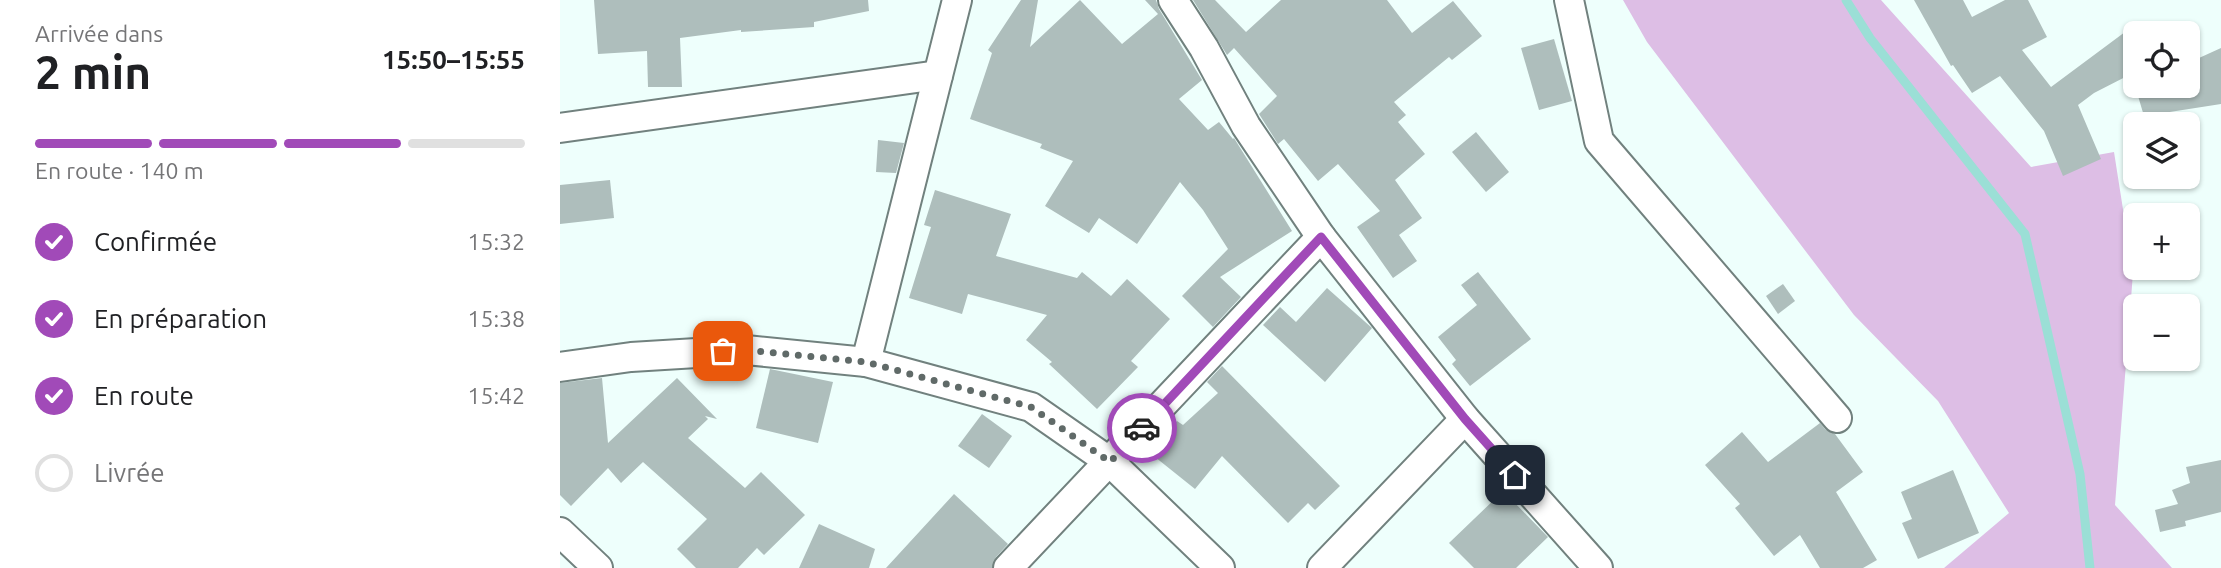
<!DOCTYPE html>
<html lang="fr">
<head>
<meta charset="utf-8">
<style>
	:root { --surface:#fff; --page:#f6f6f6; --text:#202124; --muted:#757577; --line:#e0e0e0; --accent:#a14ab8 }
	body { margin:0; font-family:Ubuntu,sans-serif; background:var(--page); color:var(--text); height:100vh; display:flex; flex-direction:column; font-size:26px; white-space:nowrap }
	* { box-sizing:border-box; margin:0 }
	p { font-size:23px; color:var(--muted) }
	.icon { flex:none; width:38px; height:38px; fill:none; stroke:currentColor; stroke-width:2; stroke-linecap:round; stroke-linejoin:round }
	.map { position:relative; flex:1; overflow:hidden }
	.sheet { display:flex; flex-direction:column; background:var(--surface); width:560px }
	.sheet>* { flex:none }
	.controls { position:absolute; left:1563px; top:21px; display:grid; gap:14px }
	.controls a { display:grid; place-items:center; width:77px; height:77px; border-radius:10px; background:var(--surface); box-shadow:0 2px 5px #0004; font-size:35px }
	.pin { position:absolute; display:grid; place-items:center; width:60px; height:60px; color:#fff; margin:-30px; border-radius:14px; box-shadow:0 4px 10px #0006 }
	.courier { position:absolute; display:grid; place-items:center; width:70px; height:70px; margin:-35px; border:5px solid #a14ab8; border-radius:50%; background:#fff; color:#222; box-shadow:0 2px 9px #0007 }
	.summary em { font-style:normal; font-weight:700 }
	.summary div { display:flex; flex-direction:column-reverse }
	.summary { display:flex; align-items:center; justify-content:space-between; height:119px; padding:0 35px }
	h1 { font-size:46px; font-weight:700; line-height:52px }
	.bar { display:grid; grid-template-columns:repeat(4,1fr); gap:10px 7px; align-content:center; height:84px; padding:0 35px }
	.bar i { height:9px; border-radius:5px; background:var(--line) }
	.bar .current { background:var(--accent) }
	.bar p { grid-column:span 4 }
	ol { padding:0 35px; list-style:none }
	li { display:flex; align-items:center; gap:21px; height:77px }
	li p { margin-inline-start:auto }
	li .icon { padding:7px; border-radius:50%; background:var(--accent); color:#fff; stroke-width:4 }
	li:last-child { color:var(--muted) }
	li i { width:38px; height:38px; border:4px solid var(--line); border-radius:50% }
	main { display:flex; flex:1; min-height:0 }
	.map>svg:first-child { display:block }
</style>
</head>
<body>
<main>
<section class="sheet">
<div class="summary"><div><h1>2 min</h1><p>Arrivée dans</p></div><em>15:50–15:55</em></div>
<div class="bar"><i class="current"></i><i class="current"></i><i class="current"></i><i></i><p>En route · 140 m</p></div>
<ol>
<li><svg class="icon" aria-label="check" viewBox="0 0 24 24"><path d="M5 12l5 5 9-10"/></svg>Confirmée<p>15:32</p></li>
<li><svg class="icon" aria-label="check" viewBox="0 0 24 24"><path d="M5 12l5 5 9-10"/></svg>En préparation<p>15:38</p></li>
<li><svg class="icon" aria-label="check" viewBox="0 0 24 24"><path d="M5 12l5 5 9-10"/></svg>En route<p>15:42</p></li>
<li><i></i>Livrée</li>
</ol>
</section>
<div class="map">
<svg width="1661" height="568" viewBox="0 0 1661 568">
	<rect width="100%" height="100%" fill="#eefffc"/>
	<path fill="#ddbee5" d="M1063,0H1321L1471,167L1554,152L1573,273L1555,505L1612,568H1384L1449,513L1378,401L1294,315L1087,42Z"/>
	<g fill="none" stroke-linecap="round" stroke-linejoin="round">
		<path stroke="#9bdfd6" stroke-width="9" d="M1286,0L1310,38L1465,234L1520,474L1530,568"/>
	</g>
	<g fill="#aebebc">
		<path d="M34,0H308L309,11L254,22V27L181,32V30L120,38L122,87H88L87,51L38,54Z"/>
		<path d="M461,0H478L470,47L520,0L562,44L598,14L585,0H596L599,9L642,80L619,99L648,130L659,122L673,139L674,138L732,231L660,277L681,297L653,327L622,296L668,249L643,210L620,182L577,244L539,218L529,233L485,206L513,161L480,148L482,144L410,119L432,53L428,50Z"/>
		<path d="M633,0H655L686,32L721,0H827L852,33L893,1L922,36L892,60L889,57L834,102L846,115L838,122L865,154L835,180L862,218L839,235L857,261L833,278L797,227L820,211L778,164L758,181L724,139L718,144L699,114L717,96L674,48L667,55Z"/>
		<path d="M1354,0H1403L1412,17L1445,0H1468L1487,37L1462,50L1491,87L1565,32L1575,53V72L1534,93L1518,105L1541,159L1503,176L1484,131L1440,76L1412,93L1393,65L1391,66Z"/>
		<path d="M994,39L1012,101L979,110L961,48Z"/>
		<path d="M1661,48V104L1584,116L1575,86H1628V63Z"/>
		<path d="M916,132L949,172L926,192L892,152Z"/>
		<path d="M318,140L344,143L336,173L316,172Z"/>
		<path d="M50,180L54,218L0,224V185Z"/>
		<path d="M375,190L451,214L436,256L517,278L522,272L551,296L567,279L610,319L571,361L578,367L537,409L489,364L492,362L466,340L487,315L408,294L402,314L349,298L371,227L364,225Z"/>
		<path d="M918,272L971,339L910,386L892,364L896,360L878,337L917,305L901,285Z"/>
		<path d="M1223,284L1235,301L1218,314L1206,296Z"/>
		<path d="M767,288L812,328L765,382L703,325L720,307L736,322Z"/>
		<path d="M662,366L780,486L755,510L748,503L728,523L662,456L635,489L590,453L617,421L623,425L658,393L647,382Z"/>
		<path d="M210,369L273,382L258,443L196,428Z"/>
		<path d="M42,378L48,443L117,378L157,419L145,416L148,419L128,438L185,488L201,472L245,515L204,555L197,548L178,568H136L117,549L147,519L83,462L61,483L48,468L11,506L0,495V383Z"/>
		<path d="M422,414L452,436L429,468L398,446Z"/>
		<path d="M1260,423L1265,429L1275,434L1303,472L1276,492L1317,560L1303,568H1260L1240,535L1214,556L1175,508L1180,504L1145,465L1182,432L1208,462Z"/>
		<path d="M1661,460V512L1625,521L1626,526L1600,532L1595,510L1618,504L1612,490L1630,483L1626,467Z"/>
		<path d="M1393,470L1419,533L1358,559L1342,523L1352,519L1341,492Z"/>
		<path d="M394,494L448,544L436,557L432,568H326Z"/>
		<path d="M939,495L947,504L951,499L988,537L956,568H914L889,543Z"/>
		<path d="M259,524L315,549L309,568H239Z"/>
	</g>
	<g fill="none" stroke-linecap="round" stroke-linejoin="round">
		<g stroke="#71817e" stroke-width="32">
			<g id="minor">
				<path d="M613,0L644,48L686,126L761,237L905,419L1038,568"/>
				<path d="M1009,0L1039,141L1277,418"/>
				<path d="M0,128L378,75"/>
				<path d="M306,362L397,0"/>
				<path d="M0,367L71,357L186,350L306,362L471,407L550,462L660,568"/>
				<path d="M0,532L38,568"/>
				<path d="M448,568L761,237"/>
				<path d="M762,568L905,419"/>
			</g>
		</g>
		<use href="#minor" stroke="#fff" stroke-width="28"/>
	</g>
	<g fill="none" stroke-linecap="round" stroke-linejoin="round">
		<path stroke="#606a68" stroke-width="7" stroke-dasharray="0 12.6" d="M163,351L186,350L306,362L471,407L550,462L582,428"/>
		<path stroke="#a14ab8" stroke-width="9" d="M582,428L761,237L905,419L955,475"/>
	</g>
</svg>
<div class="controls">
<a><svg class="icon" aria-label="locate" viewBox="0 0 24 24"><circle cx="12" cy="12" r="6"/><path d="M12 2v4M12 18v4M2 12h4M18 12h4"/></svg></a>
<a><svg class="icon" aria-label="layers" viewBox="0 0 24 24"><path d="M12 4l9 5-9 5-9-5zM3 14l9 5 9-5"/></svg></a>
<a>+</a>
<a>−</a>
</div>
<div class="pin" style="left:163px;top:351px;background:#ea580c"><svg class="icon" aria-label="bag" viewBox="0 0 24 24"><path d="M5 8h14l-1 12H6zM9 8a3 3 0 0 1 6 0"/></svg></div>
<div class="pin" style="left:955px;top:475px;background:#1f2937"><svg class="icon" aria-label="home" viewBox="0 0 24 24"><path d="M3 11l9-7 9 7M6 9v11h12V9"/></svg></div>
<div class="courier" style="left:582px;top:428px"><svg class="icon" aria-label="car" viewBox="0 0 24 24"><path d="M5 17H2v-5l4-1 3-4h7l3 4 3 1v5h-3M9 17h6M6 11h13"/><circle cx="7" cy="17" r="2"/><circle cx="17" cy="17" r="2"/></svg></div>
</div>
</main>
</body>
</html>
